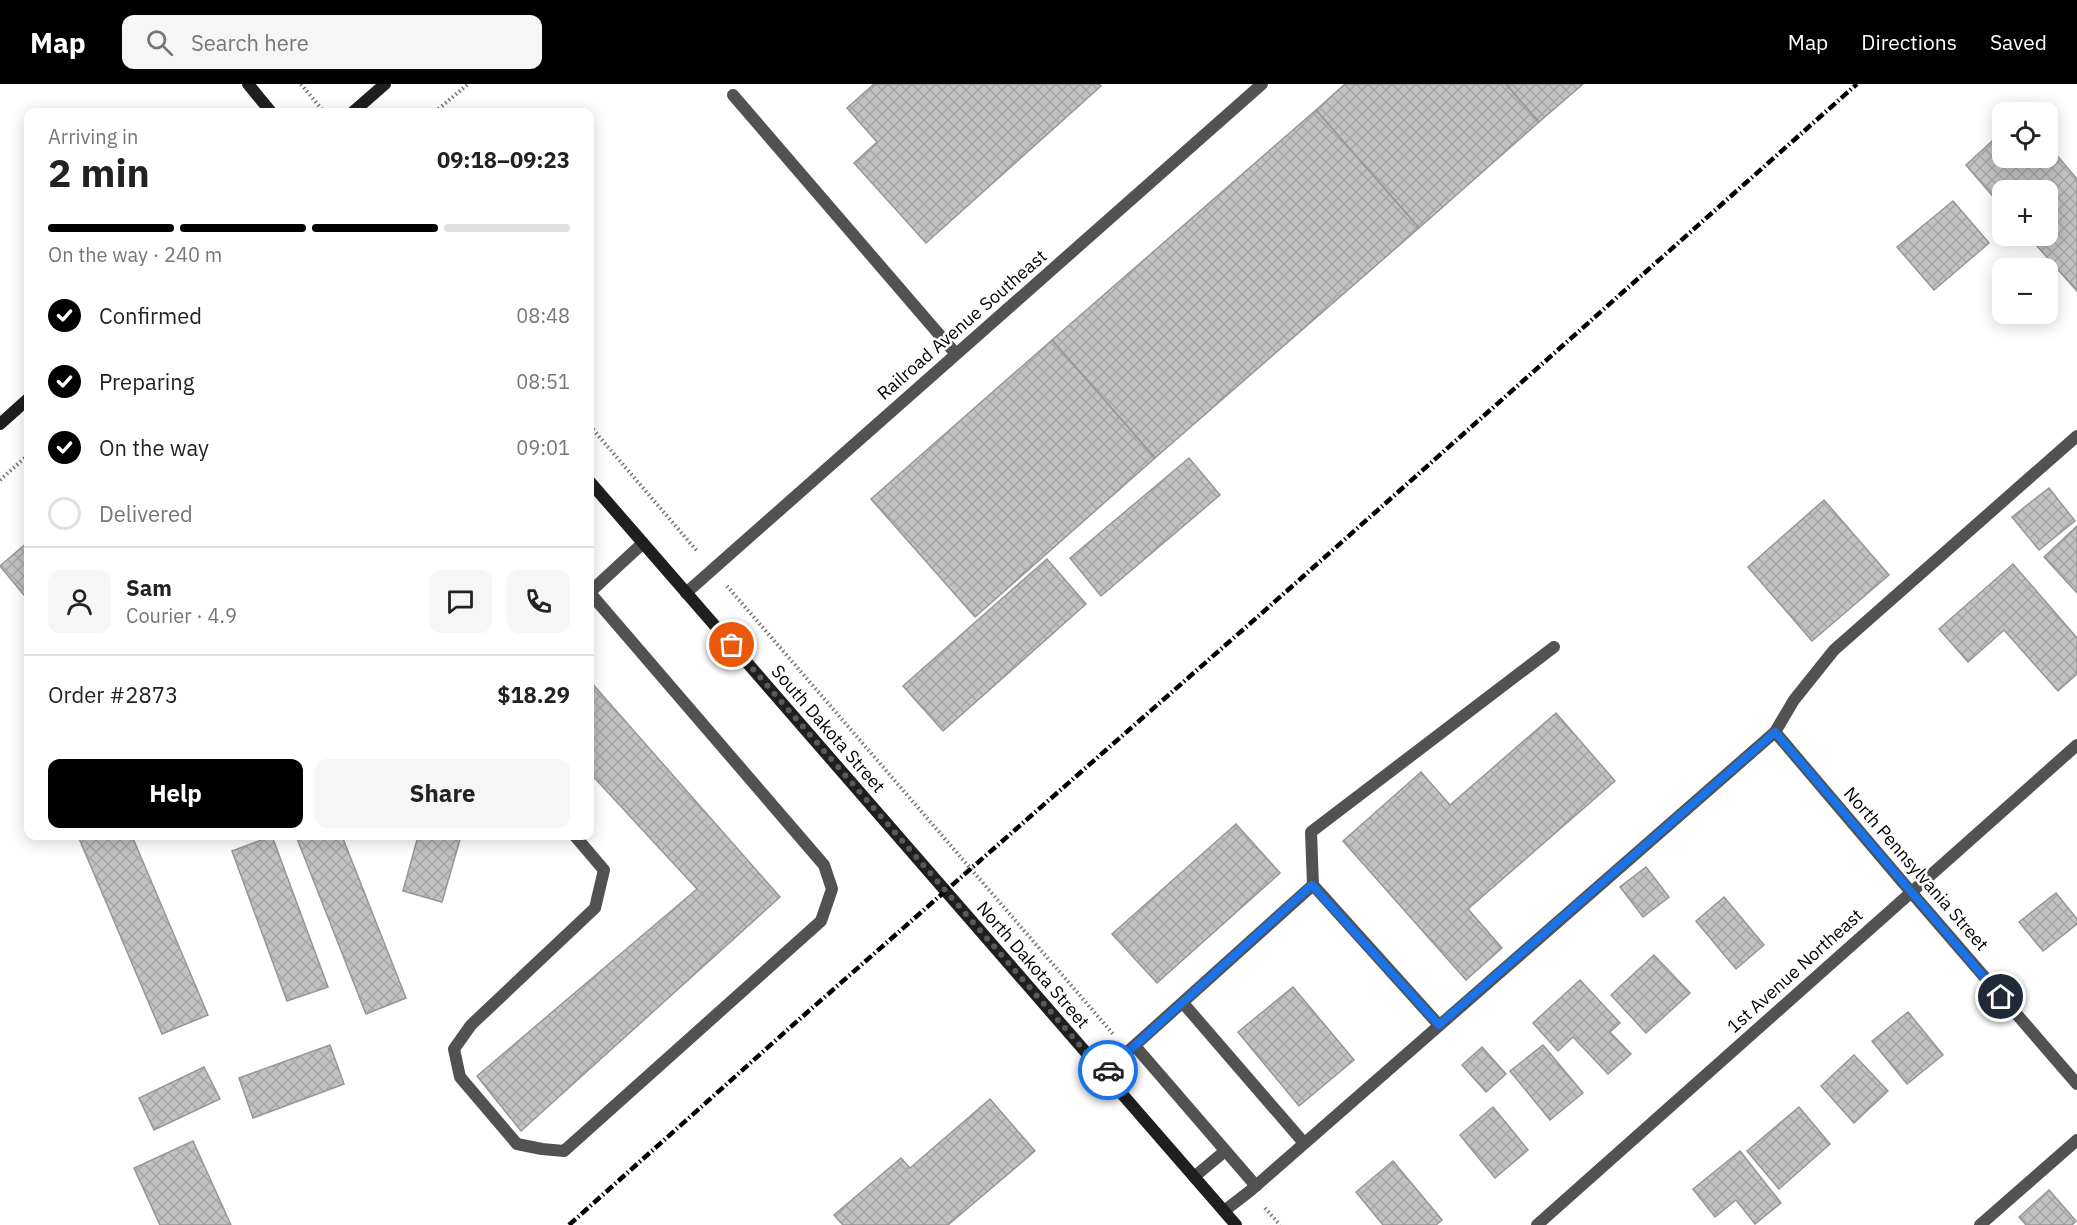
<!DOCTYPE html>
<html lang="en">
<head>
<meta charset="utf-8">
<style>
	:root { --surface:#fff; --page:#f6f6f6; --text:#222; --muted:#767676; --line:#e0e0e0; --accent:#000 }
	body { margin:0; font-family:"IBM Plex Sans",sans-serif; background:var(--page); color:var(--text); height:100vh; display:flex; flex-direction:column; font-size:22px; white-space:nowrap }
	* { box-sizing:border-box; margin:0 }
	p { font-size:20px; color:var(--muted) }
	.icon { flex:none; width:33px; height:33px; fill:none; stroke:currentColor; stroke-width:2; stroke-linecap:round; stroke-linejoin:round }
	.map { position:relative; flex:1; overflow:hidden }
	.sheet { position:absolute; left:24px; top:24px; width:570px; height:732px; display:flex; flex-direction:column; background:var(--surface); border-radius:12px; box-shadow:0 3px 15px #0003 }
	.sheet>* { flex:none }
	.controls { position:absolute; left:1992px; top:18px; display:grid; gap:12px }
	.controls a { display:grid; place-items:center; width:66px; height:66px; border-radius:12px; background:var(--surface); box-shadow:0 3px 15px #0003; font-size:30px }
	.pin { position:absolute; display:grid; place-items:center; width:51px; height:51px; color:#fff; margin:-26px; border:3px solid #fff; border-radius:50%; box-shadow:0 2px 6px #0007 }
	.courier { position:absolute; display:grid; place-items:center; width:60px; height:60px; margin:-30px; border:4px solid #1a73e8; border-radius:50%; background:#fff; color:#222; box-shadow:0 2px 8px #0007 }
	.summary em { font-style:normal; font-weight:700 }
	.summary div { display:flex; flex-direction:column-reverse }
	.summary { display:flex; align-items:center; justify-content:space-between; height:102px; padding:0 24px }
	h1 { font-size:39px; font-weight:700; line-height:45px }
	.bar { display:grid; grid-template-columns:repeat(4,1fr); gap:9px 6px; align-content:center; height:72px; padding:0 24px }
	.bar i { height:8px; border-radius:4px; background:var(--line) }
	.bar .selected { background:var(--accent) }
	.bar p { grid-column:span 4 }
	.line { display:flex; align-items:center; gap:15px; padding:0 24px; border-top:2px solid var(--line) }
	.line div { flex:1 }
	.round { display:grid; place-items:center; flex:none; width:63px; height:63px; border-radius:12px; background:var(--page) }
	ol { padding:0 24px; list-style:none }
	li { display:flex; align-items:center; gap:18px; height:66px }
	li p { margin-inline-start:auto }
	li .icon { padding:6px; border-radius:50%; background:var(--accent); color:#fff; stroke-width:4 }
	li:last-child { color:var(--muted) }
	li i { width:33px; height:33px; border:3px solid var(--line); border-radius:50% }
	.primary-button { display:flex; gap:12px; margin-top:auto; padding:12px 24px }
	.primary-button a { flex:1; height:69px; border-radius:12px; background:var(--accent); color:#fff; font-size:24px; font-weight:700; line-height:69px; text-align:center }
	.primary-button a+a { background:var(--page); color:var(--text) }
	header { display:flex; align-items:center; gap:36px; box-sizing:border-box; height:84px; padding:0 30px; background:var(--accent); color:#fff }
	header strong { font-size:28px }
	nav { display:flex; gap:33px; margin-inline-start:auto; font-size:21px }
	.search { width:420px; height:54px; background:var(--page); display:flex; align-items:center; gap:15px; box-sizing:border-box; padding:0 21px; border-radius:12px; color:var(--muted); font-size:22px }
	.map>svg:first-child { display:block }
</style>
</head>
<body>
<header>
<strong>Map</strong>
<div class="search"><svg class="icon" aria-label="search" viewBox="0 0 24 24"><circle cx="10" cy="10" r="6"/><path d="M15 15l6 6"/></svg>Search here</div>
<nav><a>Map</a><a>Directions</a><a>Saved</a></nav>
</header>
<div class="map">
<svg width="2077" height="1141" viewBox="0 0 2077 1141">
	<defs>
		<pattern id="building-cross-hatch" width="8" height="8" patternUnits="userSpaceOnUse" patternTransform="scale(1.5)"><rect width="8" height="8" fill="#c2c2c2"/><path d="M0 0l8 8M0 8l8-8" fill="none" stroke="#a5a5a5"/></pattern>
	</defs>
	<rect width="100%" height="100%" fill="#fff"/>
	<g fill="url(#building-cross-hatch)" stroke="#969696" stroke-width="1.5">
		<path d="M874,0H1099L1101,2L926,159L854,79L877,58L847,24Z"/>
		<path d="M1345,0H1506L1539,38L1419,144L1316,26Z"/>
		<path d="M1506,0H1583L1539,38Z"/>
		<path d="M1316,26L1419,144L1155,374L1052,256Z"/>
		<path d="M2002,48V74H2048V61L2077,95V207L2028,152H2048V106H2002V123L1966,81Z"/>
		<path d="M1953,117L1989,159L1934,206L1897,163Z"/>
		<path d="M1052,256L1155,374L975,533L871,415Z"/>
		<path d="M1189,374L1220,411L1101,512L1070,474Z"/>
		<path d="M2049,404L2075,437L2039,466L2012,433Z"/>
		<path d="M1824,416L1889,491L1812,557L1748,483Z"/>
		<path d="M2077,442V509L2044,473Z"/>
		<path d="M28,458V516L0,482Z"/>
		<path d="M1047,475L1086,520L943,647L903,602Z"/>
		<path d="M2013,480L2077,554V590L2058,607L2004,546L1968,578L1939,545Z"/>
		<path d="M590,597L780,813L521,1047L477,992L697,805L590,689Z"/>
		<path d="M1556,629L1615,697L1468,825L1502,864L1466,896L1343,757L1421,688L1450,721Z"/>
		<path d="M1236,740L1280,789L1157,899L1112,850Z"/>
		<path d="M78,752H132L208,931L162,950Z"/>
		<path d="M272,752L328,903L287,917L232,767Z"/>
		<path d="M296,752H342L406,914L366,930Z"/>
		<path d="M418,752H461L442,818L403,807Z"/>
		<path d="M1646,783L1669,813L1643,833L1620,803Z"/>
		<path d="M2056,809L2077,835V840L2043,867L2019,838Z"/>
		<path d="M1724,813L1764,861L1736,885L1696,837Z"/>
		<path d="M1654,871L1690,909L1646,949L1611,911Z"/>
		<path d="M1580,896L1620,939L1610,948L1631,970L1608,990L1573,953L1558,967L1533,939Z"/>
		<path d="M1293,903L1354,976L1299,1022L1238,948Z"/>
		<path d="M1908,928L1943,971L1907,1000L1872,957Z"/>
		<path d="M330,961L344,1000L253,1034L239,994Z"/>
		<path d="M1543,961L1583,1009L1550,1036L1510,987Z"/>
		<path d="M1482,963L1506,990L1486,1008L1462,981Z"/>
		<path d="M1854,971L1888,1007L1854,1039L1821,1002Z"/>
		<path d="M204,983L220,1015L154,1046L139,1014Z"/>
		<path d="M990,1015L1035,1067L948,1141H843L834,1131L901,1074L910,1084Z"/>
		<path d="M1493,1023L1528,1066L1495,1094L1460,1051Z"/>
		<path d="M1799,1023L1830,1060L1779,1105L1747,1067Z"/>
		<path d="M193,1057L231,1141H160L134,1084Z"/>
		<path d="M1740,1067L1781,1119L1755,1140L1736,1116L1715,1133L1693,1105Z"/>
		<path d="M1393,1077L1442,1136L1436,1141H1383L1356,1108Z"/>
		<path d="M2049,1106L2076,1137L2072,1141H2026L2019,1133Z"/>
	</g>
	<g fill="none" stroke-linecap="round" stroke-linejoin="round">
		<g stroke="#747474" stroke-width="4" stroke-dasharray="1.5 3" stroke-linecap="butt">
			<path d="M301,0L324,28"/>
			<path d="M435,28L468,0"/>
			<path d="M590,342L697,467"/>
			<path d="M0,396L28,371"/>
			<path d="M727,502L1114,951"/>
			<path d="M1265,1124L1280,1141"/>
		</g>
		<g stroke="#525252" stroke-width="12">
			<path d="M733,11L956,270"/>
			<path d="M590,508L643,459"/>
			<path d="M575,752L604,786L595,824L471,941L454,965L460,993L517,1060L542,1065L564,1067L821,837L832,805L824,781L590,509"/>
			<path d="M1313,801L1311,748L1554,563"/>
			<path d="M1183,919L1304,1059"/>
			<path d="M1135,962L1256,1102"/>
			<path d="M1104,989L1313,801L1439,941"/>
			<path d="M1194,1093L1225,1067"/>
			<path d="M1224,1127L1250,1107L1775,648L1794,616L1834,566L2077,352"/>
			<path d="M1980,1141L2077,1056"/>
		</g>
		<g stroke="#525252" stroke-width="12">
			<path d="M686,509L1262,0"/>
			<path d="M1775,648L1911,808L2077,1000"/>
			<path d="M1537,1141L2077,661"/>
		</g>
		<g stroke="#1f1f1f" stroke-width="12">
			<path d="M248,0L271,28"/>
			<path d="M353,28L385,0"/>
			<path d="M0,340L28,315"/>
			<path d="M590,398L1236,1141"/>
		</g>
		<path stroke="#000" stroke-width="4.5" stroke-dasharray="9 3 1.5 3" stroke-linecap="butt" d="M569,1141L794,940L1262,529L1857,0"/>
	</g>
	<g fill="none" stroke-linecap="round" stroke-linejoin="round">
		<path stroke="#595959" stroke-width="6" stroke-dasharray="0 10.8" d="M732,561L1104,989L1108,986"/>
		<path stroke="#1a73e8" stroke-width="8" d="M1108,986L1312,801L1439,941L1775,648L2001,913"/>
	</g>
	<g text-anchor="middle" stroke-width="5" stroke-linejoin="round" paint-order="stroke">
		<g font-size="18" fill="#000" stroke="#fff">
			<text transform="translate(962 241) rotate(-41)" y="6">Railroad Avenue Southeast</text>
			<text transform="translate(828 645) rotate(49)" y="6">South Dakota Street</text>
			<text transform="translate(1916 785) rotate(49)" y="6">North Pennsylvania Street</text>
			<text transform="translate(1033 881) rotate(49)" y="6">North Dakota Street</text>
			<text transform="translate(1795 887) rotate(-42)" y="6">1st Avenue Northeast</text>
		</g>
	</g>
</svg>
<div class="controls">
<a><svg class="icon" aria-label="locate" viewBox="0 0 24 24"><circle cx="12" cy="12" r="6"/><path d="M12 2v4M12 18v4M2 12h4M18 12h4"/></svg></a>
<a>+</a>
<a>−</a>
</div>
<div class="pin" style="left:732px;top:561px;background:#ea580c"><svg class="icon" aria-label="bag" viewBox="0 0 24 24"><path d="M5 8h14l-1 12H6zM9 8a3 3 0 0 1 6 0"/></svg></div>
<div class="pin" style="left:2001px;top:913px;background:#1f2937"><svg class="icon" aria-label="home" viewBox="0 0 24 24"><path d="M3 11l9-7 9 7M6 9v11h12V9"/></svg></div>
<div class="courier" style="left:1108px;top:986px"><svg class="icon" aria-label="car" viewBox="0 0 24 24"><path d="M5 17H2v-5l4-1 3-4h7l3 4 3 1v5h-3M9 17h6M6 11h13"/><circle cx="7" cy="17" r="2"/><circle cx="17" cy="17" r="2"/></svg></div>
<section class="sheet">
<div class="summary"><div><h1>2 min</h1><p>Arriving in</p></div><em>09:18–09:23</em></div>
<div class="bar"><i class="selected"></i><i class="selected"></i><i class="selected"></i><i></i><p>On the way · 240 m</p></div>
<ol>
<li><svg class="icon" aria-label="check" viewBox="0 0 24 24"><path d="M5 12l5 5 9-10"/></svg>Confirmed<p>08:48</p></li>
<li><svg class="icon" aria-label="check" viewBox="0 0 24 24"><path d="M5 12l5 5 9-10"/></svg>Preparing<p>08:51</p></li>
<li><svg class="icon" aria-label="check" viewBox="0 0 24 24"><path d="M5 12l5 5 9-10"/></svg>On the way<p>09:01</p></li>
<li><i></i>Delivered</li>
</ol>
<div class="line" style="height:108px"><a class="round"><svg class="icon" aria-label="person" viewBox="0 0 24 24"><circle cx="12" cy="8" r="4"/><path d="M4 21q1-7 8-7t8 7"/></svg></a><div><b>Sam</b><p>Courier · 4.9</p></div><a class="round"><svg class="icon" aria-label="chat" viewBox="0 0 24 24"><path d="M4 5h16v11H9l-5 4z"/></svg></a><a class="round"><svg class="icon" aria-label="phone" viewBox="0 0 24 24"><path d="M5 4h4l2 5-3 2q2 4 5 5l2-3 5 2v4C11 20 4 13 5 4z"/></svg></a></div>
<div class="line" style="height:78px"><div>Order #2873</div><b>$18.29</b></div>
<div class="primary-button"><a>Help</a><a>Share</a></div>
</section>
</div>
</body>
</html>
